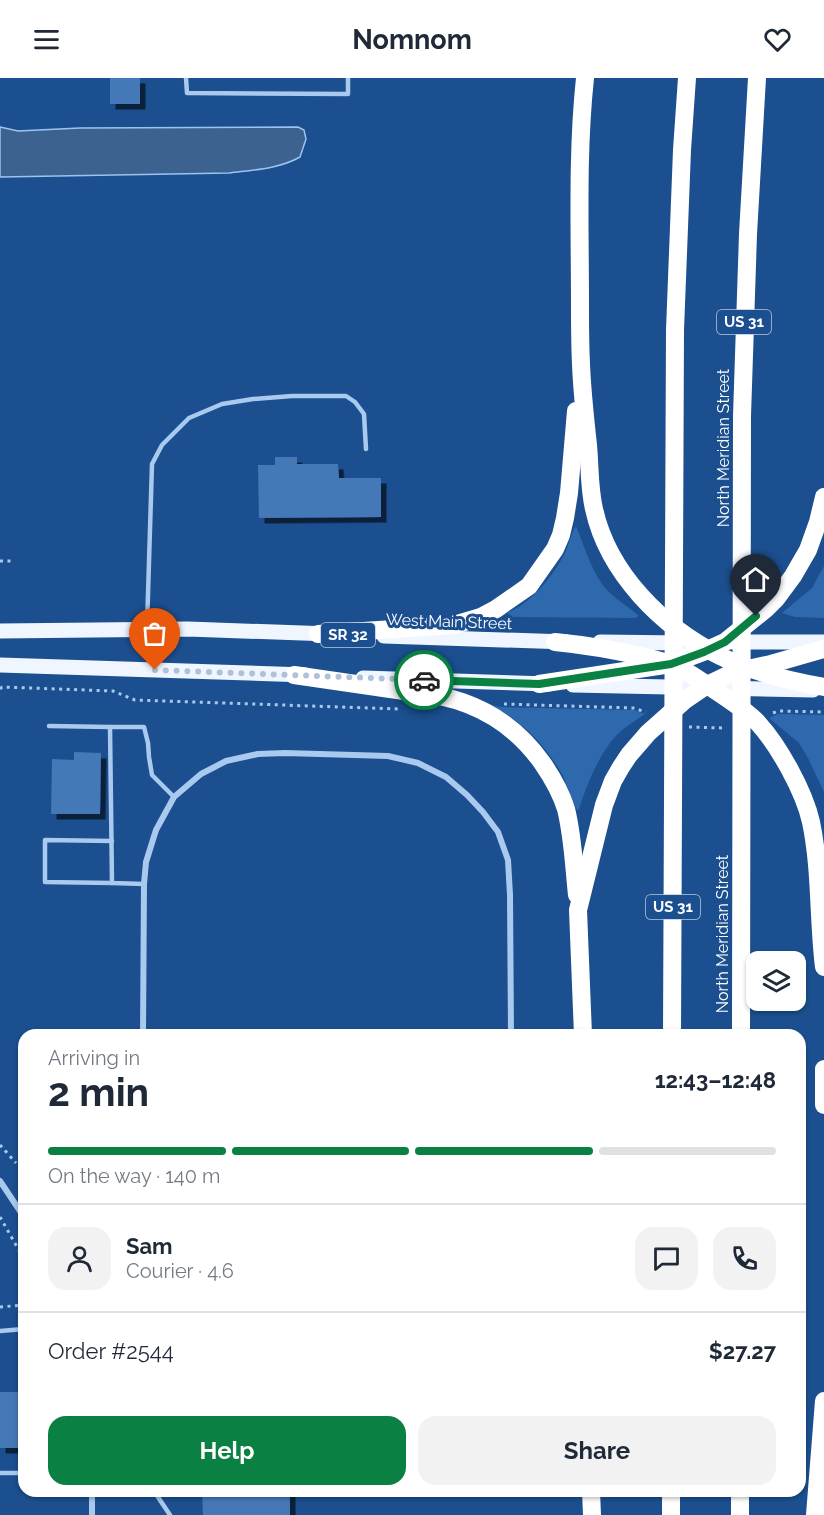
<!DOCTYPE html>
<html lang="en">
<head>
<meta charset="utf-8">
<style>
	:root { --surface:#fff; --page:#f2f2f3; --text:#1f2937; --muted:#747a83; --line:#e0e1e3; --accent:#0b8043 }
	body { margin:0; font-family:Raleway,sans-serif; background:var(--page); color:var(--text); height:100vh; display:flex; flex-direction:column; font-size:22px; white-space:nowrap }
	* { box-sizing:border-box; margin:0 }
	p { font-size:20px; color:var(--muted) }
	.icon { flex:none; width:33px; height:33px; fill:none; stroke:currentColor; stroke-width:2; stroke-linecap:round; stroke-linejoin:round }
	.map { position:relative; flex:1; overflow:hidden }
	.panel { position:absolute; left:18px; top:951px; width:788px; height:468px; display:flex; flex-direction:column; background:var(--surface); border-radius:18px; box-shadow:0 2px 4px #0004 }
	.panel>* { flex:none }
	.tools { position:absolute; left:746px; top:873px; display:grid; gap:12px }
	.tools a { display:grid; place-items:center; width:60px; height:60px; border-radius:12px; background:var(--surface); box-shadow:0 2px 4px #0004; font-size:30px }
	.pin { position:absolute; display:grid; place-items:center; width:51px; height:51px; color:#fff; margin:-62px -26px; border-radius:50% 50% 50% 0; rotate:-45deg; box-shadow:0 0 6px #0007 }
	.pin .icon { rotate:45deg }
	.courier { position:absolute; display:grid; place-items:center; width:60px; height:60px; margin:-30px; border:4px solid #0b8043; border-radius:50%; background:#fff; color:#222; box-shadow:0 2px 8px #0007 }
	.overview em { font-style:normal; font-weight:700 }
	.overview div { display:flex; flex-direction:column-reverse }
	.overview { display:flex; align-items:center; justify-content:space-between; height:102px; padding:0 30px }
	h1 { font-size:39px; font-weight:700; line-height:45px }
	.bar { display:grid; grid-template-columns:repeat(4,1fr); gap:9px 6px; align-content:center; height:72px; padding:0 30px }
	.bar i { height:8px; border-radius:4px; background:var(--line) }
	.bar .active { background:var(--accent) }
	.bar p { grid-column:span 4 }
	.line { display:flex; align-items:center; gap:15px; padding:0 30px; border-top:2px solid var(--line) }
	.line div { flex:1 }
	.round { display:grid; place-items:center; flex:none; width:63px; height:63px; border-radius:18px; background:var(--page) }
	.cta { display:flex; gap:12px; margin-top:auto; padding:12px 30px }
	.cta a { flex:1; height:69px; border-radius:18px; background:var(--accent); color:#fff; font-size:24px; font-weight:700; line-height:69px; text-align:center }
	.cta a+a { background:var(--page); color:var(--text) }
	header { display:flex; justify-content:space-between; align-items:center; height:78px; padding:0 30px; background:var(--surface); font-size:27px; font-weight:700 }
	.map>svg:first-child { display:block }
</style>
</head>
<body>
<header><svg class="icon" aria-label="menu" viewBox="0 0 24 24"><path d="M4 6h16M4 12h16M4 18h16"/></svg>Nomnom<svg class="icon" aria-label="heart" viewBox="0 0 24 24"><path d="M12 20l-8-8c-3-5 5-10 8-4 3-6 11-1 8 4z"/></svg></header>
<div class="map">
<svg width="824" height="1437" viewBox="0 0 824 1437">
	<defs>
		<filter id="shadow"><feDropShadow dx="5.5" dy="5.5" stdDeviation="0" flood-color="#0009"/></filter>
	</defs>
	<rect width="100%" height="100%" fill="#1b4f8f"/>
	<g fill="#2e69ad">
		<path d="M576,448C585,469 592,496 608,513C617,522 629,529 639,538L635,540L513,539L507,535C533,524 552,499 565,475C569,466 571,456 576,448Z"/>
		<path d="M824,488V540L795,539L782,535L812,510Z"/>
		<path d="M491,627L502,629L634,632L645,636C635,643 623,650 615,659C599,676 586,709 579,731L577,732C572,722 568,709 563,698C545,666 523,644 491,627Z"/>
		<path d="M778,636L824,637V714L808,680L799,665L769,640Z"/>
	</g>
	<path fill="#3c6290" stroke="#9cc4f0" stroke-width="1.5" d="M0,49L18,53L80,50L298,49L304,52L306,61L300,79C279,91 252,92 229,95L0,99Z"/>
	<g fill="#4478b7" filter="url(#shadow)">
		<rect x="110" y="0" width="30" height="26"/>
		<path d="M275,379H297V386H338L339,400H381V439L259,440L258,387H275Z"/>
		<path d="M74,674L101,675L100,736H51L52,681L74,682Z"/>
		<rect x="0" y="1314" width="24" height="56"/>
		<path d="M202,1413H290V1437H203Z"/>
	</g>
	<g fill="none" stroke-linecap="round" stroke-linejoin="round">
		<g stroke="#a9c9ee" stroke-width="3" stroke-dasharray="3 4.5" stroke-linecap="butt">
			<path d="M0,483H12"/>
			<path d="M0,611L2,609L113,613L135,622L399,631"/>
			<path d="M504,626L633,630L646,634"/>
			<path d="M773,635L778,633L824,634"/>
			<path d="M689,649L724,650"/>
			<path d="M0,1067L16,1085"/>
			<path d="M0,1139L24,1181"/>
			<path d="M0,1229L24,1227"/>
		</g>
		<g stroke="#a9c9ee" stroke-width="4.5">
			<path d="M186,0L187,15L348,16V0"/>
			<path d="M147,549L152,386L162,367L189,340L222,326L253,321L292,318H346L355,324L364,336L366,371"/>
			<path d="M49,648L110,649"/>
			<path d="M112,763L45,762V804L112,805"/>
			<path d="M144,806L112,805L110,649H144L148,665L149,679L152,697L174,719"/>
			<path d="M0,1253L24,1251"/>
			<path d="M0,1395H24"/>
			<path d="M154,1413L170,1437"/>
		</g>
		<g stroke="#a9c9ee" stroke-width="6">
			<path d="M143,957L144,806L146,784L156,752L174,719L201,696L226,683L258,676L285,675L388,678L418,685L446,699L467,717L483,734L498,754L508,782L510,817L511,957"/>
			<path d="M0,1103L24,1139"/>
			<path d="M92,1413V1437"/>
		</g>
		<g stroke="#f0f6ff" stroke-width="15">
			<path d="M0,553L188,551L330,556"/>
			<path d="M384,558L567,564"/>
			<path d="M600,564L684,565"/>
			<path d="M732,564H824"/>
			<path d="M0,587L306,597"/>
			<path d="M363,600L549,606"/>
			<path d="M573,607L813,612"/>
		</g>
		<g stroke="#fff" stroke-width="18">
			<path d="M585,0C577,75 580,151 580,227C580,247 580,266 581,286C582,313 585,340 588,367C590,388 589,410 594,431C608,495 662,549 720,578C752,594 789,603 824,609"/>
			<path d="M318,556L454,547L481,539L496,531L529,508L555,471L561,457L565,440L569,415L576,333"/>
			<path d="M555,564C586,567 615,572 645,579C653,581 663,583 671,586C684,591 695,599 707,607C722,617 746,632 758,645C779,668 804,713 811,744C821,792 818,841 824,889"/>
			<path d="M294,597L411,614C466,618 511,640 543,686C552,699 561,715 566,731C573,759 574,789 577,817"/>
			<path d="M539,606L671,586L703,574L725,564L767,530L776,521L793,498L808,472L818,444L824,419"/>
			<path d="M583,957L578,832L604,727L613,703L621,689L629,677L648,655L685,622L707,607L734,594L771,586L824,571"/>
			<path d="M672,957L675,252L682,72L687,0"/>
			<path d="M741,957L742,338L748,156L757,0"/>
			<path d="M824,991V1027"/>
			<path d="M591,1413L592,1437"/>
			<path d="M671,1413V1437"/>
			<path d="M740,1437V1413"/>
			<path d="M815,1437L824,1323"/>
		</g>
	</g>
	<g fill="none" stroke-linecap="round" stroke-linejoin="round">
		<path stroke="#afc1d8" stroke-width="6" stroke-dasharray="0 10.8" d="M155,592L424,602"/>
		<path stroke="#0b8043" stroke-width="8" d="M424,602L539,606L671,586L704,574L725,564L756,538"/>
	</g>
	<g text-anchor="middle" stroke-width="6" stroke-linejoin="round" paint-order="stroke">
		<g fill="#1b4f8f" stroke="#bbcadd" stroke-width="1.5">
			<rect x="717" y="232" width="54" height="24" rx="4.5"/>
			<rect x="321" y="545" width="54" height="24" rx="4.5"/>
			<rect x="646" y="817" width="54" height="24" rx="4.5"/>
		</g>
		<g font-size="15" font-weight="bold" fill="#fff">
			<text x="744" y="249">US 31</text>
			<text x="348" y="562">SR 32</text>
			<text x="673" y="834">US 31</text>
		</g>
		<g font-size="16" fill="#fff" stroke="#1b4f8f">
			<text transform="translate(723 370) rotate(-90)" y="6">North Meridian Street</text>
			<text transform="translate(449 543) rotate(2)" y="6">West Main Street</text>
			<text transform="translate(722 856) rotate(-90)" y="6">North Meridian Street</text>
		</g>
	</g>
</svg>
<div class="tools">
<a><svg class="icon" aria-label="layers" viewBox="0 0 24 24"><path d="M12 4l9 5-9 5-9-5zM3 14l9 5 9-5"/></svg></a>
</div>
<div class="pin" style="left:155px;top:592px;background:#ea580c"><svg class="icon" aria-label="bag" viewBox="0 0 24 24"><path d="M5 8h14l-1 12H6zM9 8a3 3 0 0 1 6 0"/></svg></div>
<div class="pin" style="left:756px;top:538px;background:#1f2937"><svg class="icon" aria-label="home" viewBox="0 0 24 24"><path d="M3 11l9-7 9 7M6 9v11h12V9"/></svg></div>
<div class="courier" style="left:424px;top:602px"><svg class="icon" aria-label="car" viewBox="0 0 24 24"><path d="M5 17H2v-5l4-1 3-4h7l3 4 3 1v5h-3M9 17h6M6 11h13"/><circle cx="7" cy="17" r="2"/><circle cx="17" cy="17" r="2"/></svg></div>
<section class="panel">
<div class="overview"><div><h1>2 min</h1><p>Arriving in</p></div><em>12:43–12:48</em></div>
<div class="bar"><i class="active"></i><i class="active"></i><i class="active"></i><i></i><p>On the way · 140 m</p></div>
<div class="line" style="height:108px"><a class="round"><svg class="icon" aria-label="person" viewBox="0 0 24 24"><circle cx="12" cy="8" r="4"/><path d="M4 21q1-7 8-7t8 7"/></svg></a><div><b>Sam</b><p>Courier · 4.6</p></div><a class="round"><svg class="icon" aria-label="chat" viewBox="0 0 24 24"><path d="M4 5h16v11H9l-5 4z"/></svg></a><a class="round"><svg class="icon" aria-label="phone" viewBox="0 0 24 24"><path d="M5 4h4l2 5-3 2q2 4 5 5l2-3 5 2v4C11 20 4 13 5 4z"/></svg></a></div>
<div class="line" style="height:78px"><div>Order #2544</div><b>$27.27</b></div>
<div class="cta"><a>Help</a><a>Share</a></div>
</section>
</div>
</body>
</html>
